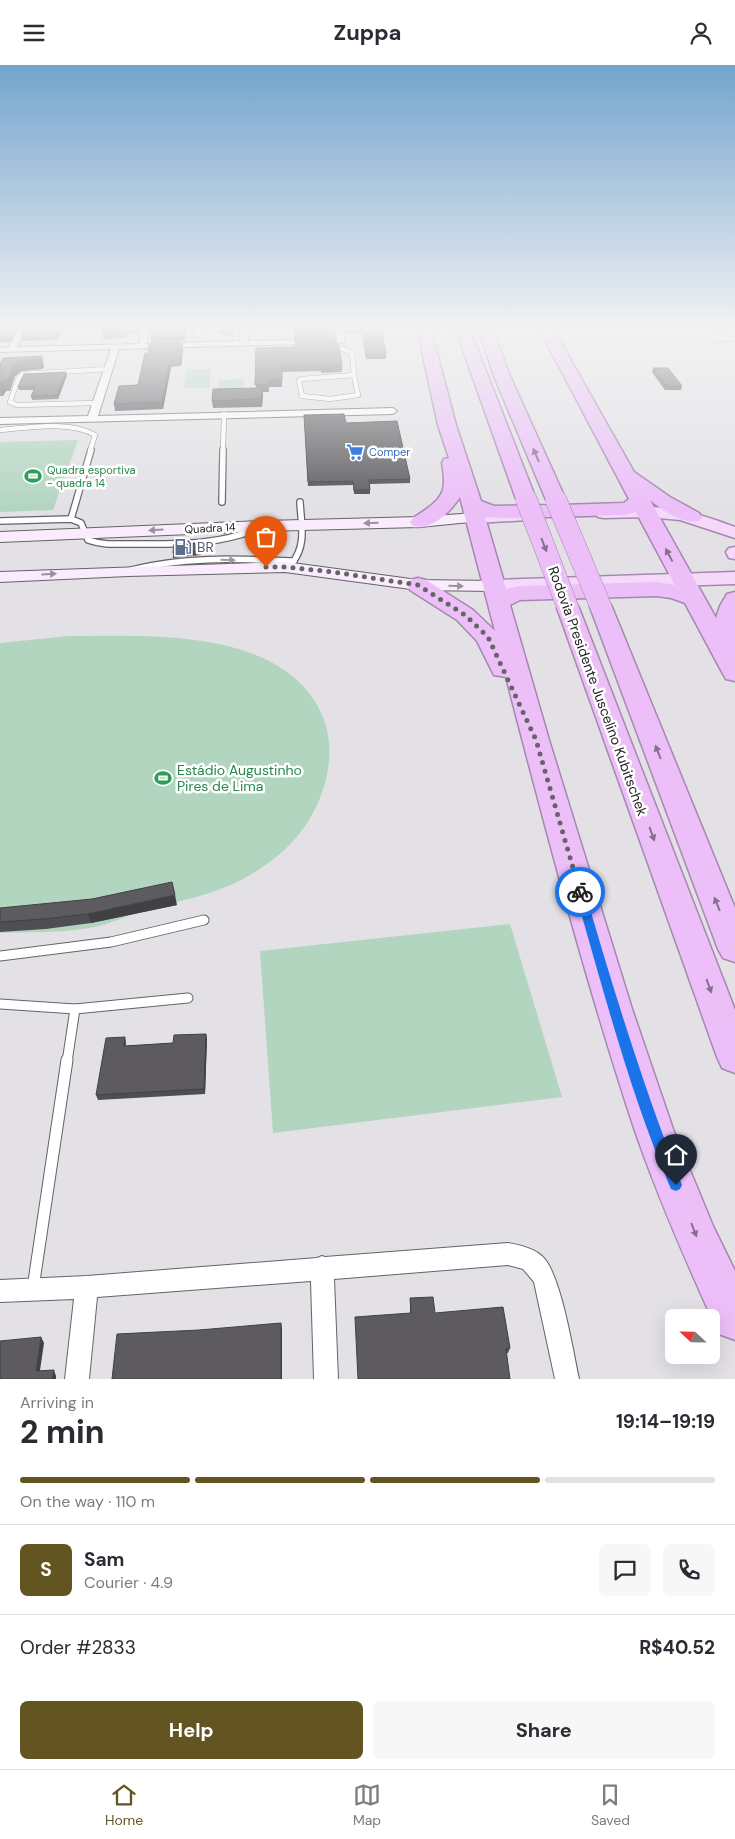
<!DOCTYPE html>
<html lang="en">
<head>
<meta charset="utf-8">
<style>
	:root { --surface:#fff; --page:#f7f7f7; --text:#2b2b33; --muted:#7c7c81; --line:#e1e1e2; --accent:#625521 }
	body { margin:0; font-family:"DM Sans",sans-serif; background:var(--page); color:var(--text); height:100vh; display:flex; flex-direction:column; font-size:19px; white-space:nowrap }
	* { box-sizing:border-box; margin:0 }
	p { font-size:16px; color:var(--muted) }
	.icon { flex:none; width:28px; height:28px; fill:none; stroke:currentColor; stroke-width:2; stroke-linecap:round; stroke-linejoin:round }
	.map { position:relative; height:1314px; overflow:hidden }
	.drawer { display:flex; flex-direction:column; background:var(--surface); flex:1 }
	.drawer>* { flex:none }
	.needle { width:32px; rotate:292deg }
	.buttons { position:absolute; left:665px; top:1244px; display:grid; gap:10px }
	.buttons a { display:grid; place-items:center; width:55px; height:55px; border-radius:8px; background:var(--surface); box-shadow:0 5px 20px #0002; font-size:25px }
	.pin { position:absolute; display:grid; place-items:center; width:42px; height:42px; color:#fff; margin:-51px -21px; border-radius:50% 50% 50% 0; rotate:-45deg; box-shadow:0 0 5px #0007 }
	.pin .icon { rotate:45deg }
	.courier { position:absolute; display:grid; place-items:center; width:50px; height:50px; margin:-25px; border:4px solid #1a73e8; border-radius:50%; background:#fff; color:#222; box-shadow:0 1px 6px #0007 }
	.summary em { font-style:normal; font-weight:700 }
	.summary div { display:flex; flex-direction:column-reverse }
	.summary { display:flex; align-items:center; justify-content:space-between; height:85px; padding:0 20px }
	h1 { font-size:32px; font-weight:700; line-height:38px }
	.bar { display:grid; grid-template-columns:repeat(4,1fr); gap:8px 5px; align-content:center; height:60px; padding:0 20px }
	.bar i { height:6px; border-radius:4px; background:var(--line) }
	.bar .selected { background:var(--accent) }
	.bar p { grid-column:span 4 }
	.line { display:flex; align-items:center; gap:12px; padding:0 20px; border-top:1px solid var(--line) }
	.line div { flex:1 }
	.round { display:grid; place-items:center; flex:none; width:52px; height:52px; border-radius:8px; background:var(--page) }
	.cta { display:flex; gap:10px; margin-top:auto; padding:10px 20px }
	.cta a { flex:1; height:58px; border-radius:8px; background:var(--accent); color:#fff; font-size:20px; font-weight:700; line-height:58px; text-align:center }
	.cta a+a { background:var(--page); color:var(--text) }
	header { display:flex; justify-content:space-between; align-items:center; height:65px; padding:0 20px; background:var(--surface); font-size:22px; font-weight:700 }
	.tab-bar { display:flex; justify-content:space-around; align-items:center; height:70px; border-top:1px solid var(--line); background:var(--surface); font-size:14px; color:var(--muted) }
	.tab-bar a { display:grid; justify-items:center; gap:2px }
	.tab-bar .selected { color:var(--accent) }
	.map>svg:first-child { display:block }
</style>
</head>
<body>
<header><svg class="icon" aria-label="menu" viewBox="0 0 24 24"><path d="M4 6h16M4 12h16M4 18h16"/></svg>Zuppa<svg class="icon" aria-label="person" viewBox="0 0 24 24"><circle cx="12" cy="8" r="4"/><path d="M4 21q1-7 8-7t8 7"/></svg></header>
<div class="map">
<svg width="735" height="1314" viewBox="0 0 735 1314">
	<rect width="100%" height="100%" fill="#e3e1e5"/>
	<g fill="#b2d5c0">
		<path d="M187,304H211L209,323H184Z"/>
		<path d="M244,314V329L218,330L219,315Z"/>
		<path d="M78,375L53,445L0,447V377Z"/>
		<path d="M69,571C144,571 267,563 314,635C330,659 333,687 326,714C314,762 284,792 241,815C212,830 180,836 148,844C127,850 105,862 83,864C56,868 27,867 0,868V578Z"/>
		<path d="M510,859L562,1032L273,1068L260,886Z"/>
	</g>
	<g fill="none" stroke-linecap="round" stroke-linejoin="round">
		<g stroke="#656367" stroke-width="5.5">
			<g id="lane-far3">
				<path d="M636,265L688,262L718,273L735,274"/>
				<path d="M340,283L352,288L354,310"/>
				<path d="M354,310L358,330L330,334L302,331L299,316L301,314Z"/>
				<path d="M96,338L17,340L10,337L19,312L23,309L108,304"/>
				<path d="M0,365C27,363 71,355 95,370L90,386"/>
				<path d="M223,386L224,349"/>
			</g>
		</g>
		<g stroke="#656367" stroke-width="8">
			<g id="lane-far2">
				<path d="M222,437L223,385"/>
				<path d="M71,454L91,385"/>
				<path d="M0,456L71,454L81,458L88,475C102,480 115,479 130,479C175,479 217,481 259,463"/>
				<path d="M292,498C307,480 301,459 300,437"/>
				<path d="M131,505C185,491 239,494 294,496"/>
			</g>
		</g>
		<g stroke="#656367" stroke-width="11">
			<g id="lane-far1">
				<path d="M0,891L111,877L204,855"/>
				<path d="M0,939L75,944L188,933"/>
				<path d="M67,997L75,944"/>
			</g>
		</g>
		<g stroke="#656367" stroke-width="13">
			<path id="lane" d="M33,1223L67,995"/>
		</g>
		<g stroke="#656367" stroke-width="2">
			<g id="street">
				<path d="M20,260H28L17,282L139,279L143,260H151L146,279L240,276V260H248V276L337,274L335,260H343L345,276L341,278L119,284L98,351L393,343L397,346L393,349L0,359V353L88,351L111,284L0,287V283L9,282Z"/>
				<path d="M195,260H203L200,272L193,270Z"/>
				<path d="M508,1178C520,1180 534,1183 543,1192C561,1210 573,1286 579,1314H555L534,1217L523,1204L508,1200L334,1214L338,1314H314L311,1216L97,1232L89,1314H65L74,1234L0,1237V1215L87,1211L317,1193L322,1191L325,1192Z"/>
			</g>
		</g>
		<g stroke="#656367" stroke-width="2">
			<g id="secondary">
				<path d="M475,448L480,450L483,453L480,456L420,462L264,466L0,477V467L264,456L420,452Z"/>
				<path d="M285,497L418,515L494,516L500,517L502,521L500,525L494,526L418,525L285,507L128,511L0,517V507Z"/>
			</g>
		</g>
		<g stroke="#a588ae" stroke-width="3">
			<g id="primary">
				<path d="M648,442C679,443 706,451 735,462V473L680,455L648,452L604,453L598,452L595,448L598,444L604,443Z"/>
				<path d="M522,446L528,447L531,451L528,455L475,458L469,457L466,453L469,449L475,448Z"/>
				<path d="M735,482V494L729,493L726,487L729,483Z"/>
				<path d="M735,507V519L494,527L487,525L484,521L487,517L494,515Z"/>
			</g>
		</g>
		<g stroke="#a588ae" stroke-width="3">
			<g id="highway">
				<path d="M420,260H434L433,273L456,360L481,436L494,441L552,440L546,435L494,311L477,260H491L510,311L566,435L561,440L624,438L629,434L537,260H551L634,407L670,432L699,448L702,452L699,456C683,460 662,445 650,435L716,553L720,541L727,529L735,527V616L726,614L723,609L685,538L671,533L656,531L520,535L510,540L549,675L632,944L673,1064L713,1161L735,1206V1275L719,1269C688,1201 658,1133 634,1063C585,915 545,762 506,612L494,610L477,576L457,555L410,525L407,520L410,515L418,513L426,515L473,545L495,566L460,432C450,447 432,466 413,461L410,457C414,451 420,449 425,445C446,431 446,421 442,398L444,394L449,393L438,360L419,273ZM636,447L675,520L656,517L520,521L506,524L485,452L507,453L624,450Z"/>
				<path d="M454,260H468L536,434L533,438L526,440L519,438L516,434Z"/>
				<path d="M601,535L609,537L612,542L735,843V897L723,893L718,884L590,542L593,537Z"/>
				<path d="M568,536L576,538L579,543L735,945V1008L722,1003L717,992L557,543L560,538Z"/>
			</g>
		</g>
		<use href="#lane-far3" stroke="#fff" stroke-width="4.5"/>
		<use href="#lane-far2" stroke="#fff" stroke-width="5.5"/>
		<use href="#lane-far1" stroke="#fff" stroke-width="9"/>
		<use href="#lane" stroke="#fff" stroke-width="11"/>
		<use href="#street" fill="#fff" fill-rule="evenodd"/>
		<use href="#secondary" fill="#f9ecfd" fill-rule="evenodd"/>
		<use href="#primary" fill="#f4d9fb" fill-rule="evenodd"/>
		<use href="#highway" fill="#ecbff9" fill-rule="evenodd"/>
		<g stroke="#a588ae" stroke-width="22" stroke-linecap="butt">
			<g id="highway-bridge">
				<path d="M526,434L568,543"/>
				<path d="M556,435L601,542"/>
			</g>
		</g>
		<use href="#highway-bridge" stroke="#ecbff9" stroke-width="21"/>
	</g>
	<g fill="#504e52">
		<path d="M0,260H19L10,277H0Z"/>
		<path d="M27,260H65L57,275L22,276L21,272Z"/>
		<path d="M99,260H141L139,268H127L126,273L103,274L102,269L104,265H99Z"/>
		<path d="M187,260L184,276L151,277V273Z"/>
		<path d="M219,260H234L233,272L219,269Z"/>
		<path d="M293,260L335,268V272L294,273Z"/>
		<path d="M345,260H381L386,289V294H366L362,268H346Z"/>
		<path d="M295,274L337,279L342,300V307L321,308V306L282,307V322H269V327H263L262,342L213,343L212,336L256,323V283L295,282Z"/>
		<path d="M183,284L181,301L171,302L163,344L115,346L114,339Z"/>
		<path d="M42,291L44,301L43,304L21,306L15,311L10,326H6L3,331H0V299Z"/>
		<path d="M653,303L682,321L681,325H665L652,307Z"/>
		<path d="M67,310L58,334L32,335L31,331L34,325H19L18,322Z"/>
		<path d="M304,350L346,358L410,414V418L370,419V429H354L353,420L308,421Z"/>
		<path d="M195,481H202L201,490L173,493V488Z"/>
		<path d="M177,840L91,858L46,864L0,867V843Z"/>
		<path d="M125,972L126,977V981L173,978L207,973L205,1029L98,1035L96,1030Z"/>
		<path d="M410,1233L435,1248L510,1283L508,1288H506L410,1248Z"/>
	</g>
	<g fill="#414042">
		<path d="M16,260H19L10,277L9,273Z"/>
		<path d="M62,260H65L57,275L56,271Z"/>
		<path d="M186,260H187L184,276V272Z"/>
		<path d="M232,260H234L233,272Z"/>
		<path d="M182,277L183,284L181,301L180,295Z"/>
		<path d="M42,291L44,301L43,304L21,306L15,311L10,326L8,315L13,301L19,296Z"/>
		<path d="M170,295L171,302L163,344L162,337Z"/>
		<path d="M66,307L67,310L58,334L57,330Z"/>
		<path d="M3,316L6,326L3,331L1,321Z"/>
		<path d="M262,323L263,330L262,342L261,334Z"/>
		<path d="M175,830L177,840L91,858L88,849Z"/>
		<path d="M206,969L207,973L205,1029L204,1024Z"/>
		<path d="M281,1258L282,1264V1314H281Z"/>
		<path d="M41,1272L44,1278L39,1312L36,1306Z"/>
		<path d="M54,1305L56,1311V1314H52Z"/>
	</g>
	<g fill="#5d5b5f" stroke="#414042">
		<path d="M0,260H16L9,273H0Z"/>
		<path d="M27,260H62L56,271L21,272Z"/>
		<path d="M99,260H140L139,264H126L125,269H102L105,261H99Z"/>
		<path d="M152,260H186L184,272L151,273Z"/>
		<path d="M293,260H334L335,268L294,269Z"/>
		<path d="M345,260H381L386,289L366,290L362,263L346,264Z"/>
		<path d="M337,273L336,277L339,280L342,300L321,301V299L282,300V315H268V320H255L256,283L296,282L295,274Z"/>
		<path d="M182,277L180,295H170L162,337L114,339L119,321L138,320L145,288H148L149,278Z"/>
		<path d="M42,291L41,294L19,296L13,301L8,315L3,316L0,321V299L3,293Z"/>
		<path d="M653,303H668L682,321H666Z"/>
		<path d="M66,307L57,330L31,331L36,321L18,322L24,309Z"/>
		<path d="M262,323L261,334L212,336L213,324Z"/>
		<path d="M344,349L346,358L397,356L410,414L369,415L370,425H354L353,416L308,417L304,350Z"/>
		<path d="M195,478V481H202L201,486L173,488L174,479Z"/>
		<path d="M172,817L175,830L88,849L43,854L0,857V843L92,834Z"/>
		<path d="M206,969L204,1024L96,1030L106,973L125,972L124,981L173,978L174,970Z"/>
		<path d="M433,1232L435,1248L503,1242L510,1283L506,1284L510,1314H358L355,1252L411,1248L410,1233Z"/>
		<path d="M281,1258V1314H112L117,1269L199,1265Z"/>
		<path d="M41,1272L36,1306L54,1305L52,1314H0V1276Z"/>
	</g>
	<defs><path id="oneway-solid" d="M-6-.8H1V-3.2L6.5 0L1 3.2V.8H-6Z" transform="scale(1.25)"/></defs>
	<g fill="#87708e">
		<use href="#oneway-solid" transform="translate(536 390) rotate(-113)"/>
		<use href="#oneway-solid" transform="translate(544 480) rotate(69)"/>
		<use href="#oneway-solid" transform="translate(669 490) rotate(-118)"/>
		<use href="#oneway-solid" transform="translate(658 687) rotate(-111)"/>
		<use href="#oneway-solid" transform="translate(652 769) rotate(70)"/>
		<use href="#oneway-solid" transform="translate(717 839) rotate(-112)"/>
		<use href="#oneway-solid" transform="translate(709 921) rotate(70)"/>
		<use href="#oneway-solid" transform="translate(694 1165) rotate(69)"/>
	</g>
	<g fill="#98919b">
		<use href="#oneway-solid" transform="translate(371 458) rotate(179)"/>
		<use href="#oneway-solid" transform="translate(156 465) rotate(177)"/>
		<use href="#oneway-solid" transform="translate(49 509) rotate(-3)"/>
		<use href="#oneway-solid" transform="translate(456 521) rotate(1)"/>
	</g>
	<use fill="#9c9b9c" href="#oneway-solid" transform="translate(228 495) rotate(1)"/>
	<linearGradient id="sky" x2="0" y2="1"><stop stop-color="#74a4ce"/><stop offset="0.59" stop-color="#f2f2f3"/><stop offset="1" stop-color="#f2f2f3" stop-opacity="0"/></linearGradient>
	<rect width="735" height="444" fill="url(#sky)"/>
	<path fill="#1a73e8" d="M580,824L585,827C614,926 644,1024 682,1120L680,1124L676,1126L671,1124C630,1029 604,927 575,827Z"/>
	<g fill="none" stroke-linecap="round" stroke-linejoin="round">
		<path stroke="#666467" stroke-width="5" stroke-dasharray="0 9" d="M266,502H286L333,507L418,520L465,550L488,572L536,675L580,827"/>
	</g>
	<defs>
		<g id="supermarket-bare" transform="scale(1.35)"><path d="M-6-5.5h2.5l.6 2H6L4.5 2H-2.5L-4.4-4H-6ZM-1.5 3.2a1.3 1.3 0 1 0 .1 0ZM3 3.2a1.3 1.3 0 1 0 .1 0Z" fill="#3f7fe0" stroke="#fff" stroke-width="2.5" paint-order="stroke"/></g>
		<g id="stadium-bare" transform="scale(1.35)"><path d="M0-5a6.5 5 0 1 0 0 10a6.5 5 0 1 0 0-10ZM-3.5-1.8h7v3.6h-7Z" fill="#2e9e5b" stroke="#fff" stroke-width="2.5" paint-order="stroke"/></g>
		<g id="fuel-bare" transform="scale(1.35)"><path d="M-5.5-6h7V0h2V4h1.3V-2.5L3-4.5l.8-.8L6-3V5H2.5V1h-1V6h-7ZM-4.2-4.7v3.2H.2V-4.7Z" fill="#5c6f8a" stroke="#fff" stroke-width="2.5" paint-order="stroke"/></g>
	</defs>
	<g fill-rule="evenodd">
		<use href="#supermarket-bare" x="355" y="387"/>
		<use href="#stadium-bare" x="33" y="411"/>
		<use href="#fuel-bare" x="183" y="482"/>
		<use href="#stadium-bare" x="163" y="713"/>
	</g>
	<g text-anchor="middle" stroke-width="5" stroke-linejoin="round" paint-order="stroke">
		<g font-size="11" fill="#366cbe" stroke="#fff" text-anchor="start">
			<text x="369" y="391">Comper</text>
		</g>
		<g font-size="11" fill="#27864d" stroke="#fff" text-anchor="start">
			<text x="47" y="409">Quadra esportiva<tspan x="47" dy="13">- quadra 14</tspan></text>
		</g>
		<g font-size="11" fill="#222123" stroke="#fff">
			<text transform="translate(210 463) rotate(-3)" y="4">Quadra 14</text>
		</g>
		<g font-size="14" fill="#4e5e75" stroke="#fff" text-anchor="start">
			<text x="197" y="487">BR</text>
		</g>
		<g font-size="14" fill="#222123" stroke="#fff">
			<text transform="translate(598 626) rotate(70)" y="5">Rodovia Presidente Juscelino Kubitschek</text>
		</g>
		<g font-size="14" fill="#27864d" stroke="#fff" text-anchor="start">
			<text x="177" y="710">Estádio Augustinho<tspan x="177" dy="16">Pires de Lima</tspan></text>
		</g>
	</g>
</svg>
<div class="buttons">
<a><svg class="needle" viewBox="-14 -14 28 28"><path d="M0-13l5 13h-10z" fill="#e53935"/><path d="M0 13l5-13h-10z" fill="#7c7c81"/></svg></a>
</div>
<div class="pin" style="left:266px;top:502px;background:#ea580c"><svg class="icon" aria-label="bag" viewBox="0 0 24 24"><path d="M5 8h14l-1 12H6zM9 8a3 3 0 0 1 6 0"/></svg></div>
<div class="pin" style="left:676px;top:1120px;background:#1f2937"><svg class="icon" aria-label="home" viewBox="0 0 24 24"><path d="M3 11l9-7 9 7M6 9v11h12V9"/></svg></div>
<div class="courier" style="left:580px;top:827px"><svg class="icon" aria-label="bike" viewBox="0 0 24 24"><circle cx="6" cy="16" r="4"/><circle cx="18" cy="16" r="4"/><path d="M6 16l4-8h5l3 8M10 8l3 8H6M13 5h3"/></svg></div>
</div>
<section class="drawer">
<div class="summary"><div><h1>2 min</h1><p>Arriving in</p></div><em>19:14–19:19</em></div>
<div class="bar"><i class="selected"></i><i class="selected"></i><i class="selected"></i><i></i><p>On the way · 110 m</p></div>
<div class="line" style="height:90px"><b class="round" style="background:var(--accent);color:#fff">S</b><div><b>Sam</b><p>Courier · 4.9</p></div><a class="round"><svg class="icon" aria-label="chat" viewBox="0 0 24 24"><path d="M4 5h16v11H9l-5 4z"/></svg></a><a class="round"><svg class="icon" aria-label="phone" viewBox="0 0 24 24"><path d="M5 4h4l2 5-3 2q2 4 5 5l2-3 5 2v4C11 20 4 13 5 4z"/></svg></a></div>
<div class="line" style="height:65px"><div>Order #2833</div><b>R$40.52</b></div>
<div class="cta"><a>Help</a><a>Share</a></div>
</section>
<nav class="tab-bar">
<a class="selected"><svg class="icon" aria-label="home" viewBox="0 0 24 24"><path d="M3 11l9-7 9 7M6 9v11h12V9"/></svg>Home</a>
<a><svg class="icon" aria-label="map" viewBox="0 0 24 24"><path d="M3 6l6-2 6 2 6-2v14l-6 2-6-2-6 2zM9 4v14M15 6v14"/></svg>Map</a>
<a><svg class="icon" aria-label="saved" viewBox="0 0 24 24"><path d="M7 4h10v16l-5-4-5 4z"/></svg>Saved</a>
</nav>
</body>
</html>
